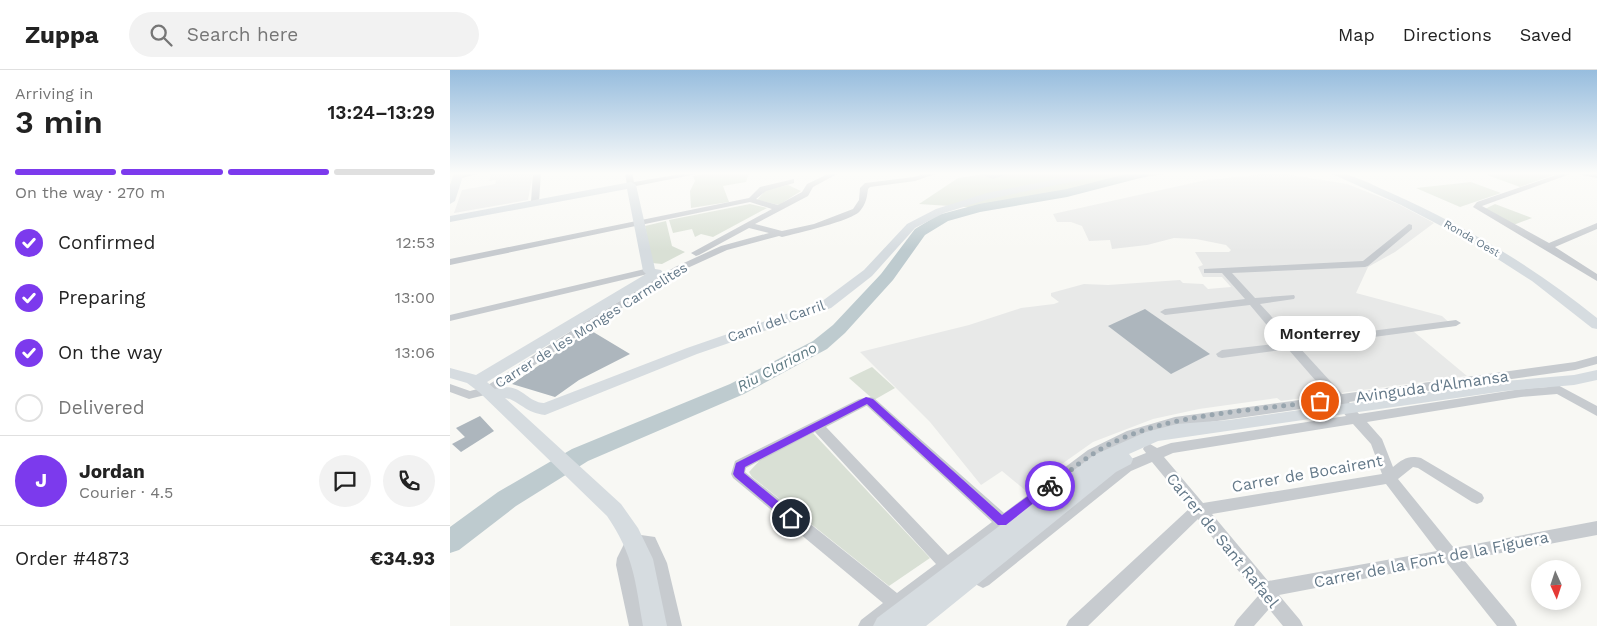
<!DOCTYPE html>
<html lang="en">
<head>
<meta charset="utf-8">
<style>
	:root { --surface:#fff; --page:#f2f2f2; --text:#222; --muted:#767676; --line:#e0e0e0; --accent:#7c3aed }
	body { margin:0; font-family:"Work Sans",sans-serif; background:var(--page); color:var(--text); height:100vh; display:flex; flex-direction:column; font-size:19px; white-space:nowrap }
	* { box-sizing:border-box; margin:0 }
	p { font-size:16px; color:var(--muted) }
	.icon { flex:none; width:28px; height:28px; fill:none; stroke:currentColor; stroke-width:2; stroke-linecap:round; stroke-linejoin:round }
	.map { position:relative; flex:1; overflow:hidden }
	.details { display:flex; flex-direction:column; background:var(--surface); width:450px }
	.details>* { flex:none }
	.needle { width:32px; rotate:177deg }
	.tools { position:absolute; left:1081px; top:490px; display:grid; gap:10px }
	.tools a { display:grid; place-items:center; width:50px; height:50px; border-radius:50%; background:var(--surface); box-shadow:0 2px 12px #0003; font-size:25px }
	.pin { position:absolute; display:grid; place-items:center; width:42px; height:42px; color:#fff; margin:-21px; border:2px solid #fff; border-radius:50%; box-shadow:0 1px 5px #0007 }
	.courier { position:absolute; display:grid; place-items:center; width:50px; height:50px; margin:-25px; border:4px solid #7c3aed; border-radius:50%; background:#fff; color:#222; box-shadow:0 1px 6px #0007 }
	.bubble { position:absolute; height:35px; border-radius:18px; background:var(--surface); box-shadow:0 2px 12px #0003; font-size:16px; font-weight:600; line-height:35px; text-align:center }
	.overview em { font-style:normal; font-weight:600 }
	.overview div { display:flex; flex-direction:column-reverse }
	.overview { display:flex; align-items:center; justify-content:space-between; height:85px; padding:0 15px }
	h1 { font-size:32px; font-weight:600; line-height:38px }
	.bar { display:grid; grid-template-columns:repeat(4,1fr); gap:8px 5px; align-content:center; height:60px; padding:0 15px }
	.bar i { height:6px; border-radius:4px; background:var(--line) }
	.bar .active { background:var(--accent) }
	.bar p { grid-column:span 4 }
	.line { display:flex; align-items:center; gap:12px; padding:0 15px; border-top:1px solid var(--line) }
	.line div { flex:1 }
	.round { display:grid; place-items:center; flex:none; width:52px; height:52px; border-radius:26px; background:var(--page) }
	ol { padding:0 15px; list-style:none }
	li { display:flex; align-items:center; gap:15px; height:55px }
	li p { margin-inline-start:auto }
	li .icon { padding:5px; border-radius:50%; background:var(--accent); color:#fff; stroke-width:4 }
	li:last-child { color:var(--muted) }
	li i { width:28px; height:28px; border:2px solid var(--line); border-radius:50% }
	header { display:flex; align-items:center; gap:30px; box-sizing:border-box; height:70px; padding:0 25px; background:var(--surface); border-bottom:1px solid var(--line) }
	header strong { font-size:24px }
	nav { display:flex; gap:28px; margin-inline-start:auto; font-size:18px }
	.search { width:350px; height:45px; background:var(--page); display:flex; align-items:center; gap:12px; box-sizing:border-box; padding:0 18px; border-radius:28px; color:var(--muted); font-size:19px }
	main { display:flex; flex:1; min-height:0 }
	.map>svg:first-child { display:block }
</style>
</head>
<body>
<header>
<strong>Zuppa</strong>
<div class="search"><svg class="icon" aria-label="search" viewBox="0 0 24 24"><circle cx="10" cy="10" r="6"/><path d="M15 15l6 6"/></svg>Search here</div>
<nav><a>Map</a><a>Directions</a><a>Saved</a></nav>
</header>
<main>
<section class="details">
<div class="overview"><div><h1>3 min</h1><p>Arriving in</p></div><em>13:24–13:29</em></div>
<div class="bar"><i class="active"></i><i class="active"></i><i class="active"></i><i></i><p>On the way · 270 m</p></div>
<ol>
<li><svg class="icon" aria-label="check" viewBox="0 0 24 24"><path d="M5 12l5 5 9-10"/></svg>Confirmed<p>12:53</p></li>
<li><svg class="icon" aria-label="check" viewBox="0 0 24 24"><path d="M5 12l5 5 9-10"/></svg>Preparing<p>13:00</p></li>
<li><svg class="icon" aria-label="check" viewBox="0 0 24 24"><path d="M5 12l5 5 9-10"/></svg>On the way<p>13:06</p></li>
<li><i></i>Delivered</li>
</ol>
<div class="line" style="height:90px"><b class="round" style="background:var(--accent);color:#fff">J</b><div><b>Jordan</b><p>Courier · 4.5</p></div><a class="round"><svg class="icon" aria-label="chat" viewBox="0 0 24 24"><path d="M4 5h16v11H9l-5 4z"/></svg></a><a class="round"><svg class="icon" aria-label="phone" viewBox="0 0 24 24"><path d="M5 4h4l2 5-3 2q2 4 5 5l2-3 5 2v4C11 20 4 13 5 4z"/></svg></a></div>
<div class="line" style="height:65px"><div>Order #4873</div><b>€34.93</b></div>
</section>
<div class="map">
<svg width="1147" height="556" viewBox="0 0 1147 556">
	<rect width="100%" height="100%" fill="#f8f8f4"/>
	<g fill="#e8e9e8">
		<path d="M41,103H83L78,130L4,143L12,120L45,114L46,110L39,111Z"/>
		<path d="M828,103L897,114L948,134L984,153L945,182L918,197L906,223L992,246L1003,256L963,261L1017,306L831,331L827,328L749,339L703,349L643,372L575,420L552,401L531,415L480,352L410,282L519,255L571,238L604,234L609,232L601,226V223L634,214L658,215L730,210L733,213L753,214L758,219L781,217L772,207H753L748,197L753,195L745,182H779L781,180L776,175L746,169L724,168L697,175L662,179L660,170L639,171L632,156L621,152H607L603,144L756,110Z"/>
	</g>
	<g fill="#d9e0d5">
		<path d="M262,103H299L296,112L273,116L279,132L241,138L240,121L245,111L243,106Z"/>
		<path d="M542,103H721L671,111L546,139L469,134L508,108Z"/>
		<path d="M1044,103H1109L1070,117L1037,105Z"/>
		<path d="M1021,112L1051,123L1010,137L966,118Z"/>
		<path d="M338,115L351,121L329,135L307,130L316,120Z"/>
		<path d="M300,134L317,138L263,167L251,164L245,167L242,159L223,163L219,150Z"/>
		<path d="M1045,134L1082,148L1063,155L1035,139Z"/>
		<path d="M216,151L222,176L235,182L212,194L202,193L195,156Z"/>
		<path d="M422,297L445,318L424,330L399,308Z"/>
		<path d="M363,363L480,488L439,516L302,407L299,402L311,389Z"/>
	</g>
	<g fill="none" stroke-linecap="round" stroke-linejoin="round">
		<path fill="#becbcf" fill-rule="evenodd" d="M680,103H700L698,106L617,127L530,142L498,151L475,165L443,210L395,263L377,279L294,324L138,391L66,436L9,480L0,483V457L48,422L122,379L280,314L363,271L383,255L431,204L465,159L488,145L529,134L617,119Z"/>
	</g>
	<g fill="#adb6bd">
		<path d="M695,239L760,284L721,304L658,256Z"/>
		<path d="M140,260L180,284L129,310L105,327L62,314Z"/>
		<path d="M30,346L44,361L11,382L2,374L15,367L6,358Z"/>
	</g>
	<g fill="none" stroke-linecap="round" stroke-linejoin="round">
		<g fill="#c7cbcf" fill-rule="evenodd">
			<path d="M17,103H31L8,109L4,107Z"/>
			<path d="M83,103H91L89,132L85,134L81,132Z"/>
			<path d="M175,103H182L184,112L237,103H252L181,117L177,115Z"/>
			<path d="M380,103H389L363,117L358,126L305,154L332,161L364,154L403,139L409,130L410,118L415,113L464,107L477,103H488L465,111L420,117L418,119C417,127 416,134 410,141C402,151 347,163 332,167L329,166L277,180L231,201L132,263L43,323L19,329L0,322V314L20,321L35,317L124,259L225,197L271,176L319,163L299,158L249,185L246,186L241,183L322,139L300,132L0,195V189L299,128L310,117L344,109V113L316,121L306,129L328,135L352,122L357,114Z"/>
			<path d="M526,103L543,105L563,103L543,109Z"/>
			<path d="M1112,103H1123L1032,136L1099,173L1147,153V159L1105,177L1147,204V211L1023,137L1027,132Z"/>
			<path d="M1130,103L1147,104V108L1131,105Z"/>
			<path d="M959,154L962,155V159L918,196L915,197L782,203L805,228L844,225L845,227L844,229L810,234L844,271L1006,250L1011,253L1006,256L849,277L892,324L1125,292L1147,286V294L1125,300L899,332L909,344L1071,319L1098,317L1104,313L1147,336V346L1107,324L1071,327L917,352L932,369L943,397C953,389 958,385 971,388L1032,424L1034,428L1032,432L1027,434L1022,432L968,398L963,397L948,409L1004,478L1147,451V465L1014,490L1064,550L1067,556H1047L997,493L829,525L850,550L853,556H833L819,539L804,556H784L787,550L808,526L748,449L638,556H616L619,550L740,438L702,392L681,401L539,515L533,518L527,515L525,510L527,505L671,393L696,383L693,379L695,375L700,374L707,378L721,373L896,346L886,334L725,357L686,368L648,388L563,453L565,456L562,461L557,462L553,461L458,535L456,542L448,543L431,556H408L411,550L433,533L283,408L281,404L285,391L409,329L420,327L424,328L554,443L638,380L677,361L725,347L879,326L838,279L772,288L768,287L766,284L772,280L832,273L800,235L715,245L710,242L715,239L795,229L772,203H754V199L913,191ZM416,336H417L542,452L498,485L376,357ZM903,354L921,374L932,404L753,433L714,387L723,383ZM365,362L486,494L447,523L295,402L296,398ZM936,414L987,481L818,511L762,444Z"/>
			<path d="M199,198L204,201L202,203L0,251V245Z"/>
			<path d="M184,464L205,467L217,493L232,556H214L201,493L194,478H188L183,489L182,495L197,556H179L166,495L167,488L178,466Z"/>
		</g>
		<g fill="#d6dce0" fill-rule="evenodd">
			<path d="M4,103H14L5,131L0,134V115Z"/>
			<path d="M636,103H654L649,106L539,129L494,143L465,158L422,206L381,238L247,284L95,345C75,343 67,329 55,328L171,434L188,458L203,489L217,556H193C185,510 184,486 157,446L29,322L17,313L0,308V298L26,305L196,204L193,201L177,119L0,152V146L181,112L186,115L205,199L211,200L213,203L211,206L37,312L45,319C72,311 75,332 94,333L237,278L371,232L414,200L457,154L486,139L537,123Z"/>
			<path d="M880,103C901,102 922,115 941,123C1015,156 1084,197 1147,248V259L1142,258L1082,211L1018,170L951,135Z"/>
			<path d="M1147,300V310L1124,315L1055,321L708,371L679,384L683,389L681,394L666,402L476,556H423L427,548L644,385L696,362L727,354L779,350L1055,311L1124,305Z"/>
		</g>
	</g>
	<linearGradient id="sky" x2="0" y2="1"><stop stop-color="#97bdde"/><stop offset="0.57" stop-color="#fcfcfa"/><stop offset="1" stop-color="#fcfcfa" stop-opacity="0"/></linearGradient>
	<rect width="1147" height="181" fill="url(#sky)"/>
	<path fill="#7c3aed" d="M416,327L423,329L552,445L596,413H604L605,416L556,455H548L417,334L295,397L294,403L345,445V451H337L285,407L283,404L286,393Z"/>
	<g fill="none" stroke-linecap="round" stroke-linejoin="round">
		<path stroke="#98a5ae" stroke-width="5" stroke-dasharray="0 9" d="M600,416C620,401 638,385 660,374C721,343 803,341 870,331"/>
	</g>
	<g text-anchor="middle" stroke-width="5" stroke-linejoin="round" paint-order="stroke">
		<g font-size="11" fill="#647989" stroke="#fff">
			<text transform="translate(1022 168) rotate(30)" y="4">Ronda Oest</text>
		</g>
		<g font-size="14" fill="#647989" stroke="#fff">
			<text transform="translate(326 251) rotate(-19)" y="5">Camí del Carril</text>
			<text transform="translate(141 255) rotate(-32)" y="5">Carrer de les Monges Carmelites</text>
		</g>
		<g font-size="15" font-style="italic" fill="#5f7b84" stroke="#fff">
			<text transform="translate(327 297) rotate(-28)" y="5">Riu Clariano</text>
		</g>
		<g font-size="16" fill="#647989" stroke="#fff">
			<text transform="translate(982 316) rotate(-8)" y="6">Avinguda d'Almansa</text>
			<text transform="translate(857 403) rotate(-10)" y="6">Carrer de Bocairent</text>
			<text transform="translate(773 470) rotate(51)" y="6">Carrer de Sant Rafael</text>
			<text transform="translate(981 489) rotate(-11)" y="6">Carrer de la Font de la Figuera</text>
		</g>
	</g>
</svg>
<div class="tools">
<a><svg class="needle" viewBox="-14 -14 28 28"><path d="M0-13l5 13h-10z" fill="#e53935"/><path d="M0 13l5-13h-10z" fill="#767676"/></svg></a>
</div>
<div class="pin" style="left:870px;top:331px;background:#ea580c"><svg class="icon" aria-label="bag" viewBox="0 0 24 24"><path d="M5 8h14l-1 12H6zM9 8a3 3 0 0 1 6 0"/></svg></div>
<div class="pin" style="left:341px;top:448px;background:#1f2937"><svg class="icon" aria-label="home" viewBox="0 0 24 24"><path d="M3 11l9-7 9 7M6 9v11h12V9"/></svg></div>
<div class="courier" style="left:600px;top:416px"><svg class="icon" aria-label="bike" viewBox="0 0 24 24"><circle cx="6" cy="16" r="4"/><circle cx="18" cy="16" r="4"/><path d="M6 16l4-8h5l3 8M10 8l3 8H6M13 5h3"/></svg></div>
<div class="bubble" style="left:814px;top:246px;width:112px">Monterrey</div>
</div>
</main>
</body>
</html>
